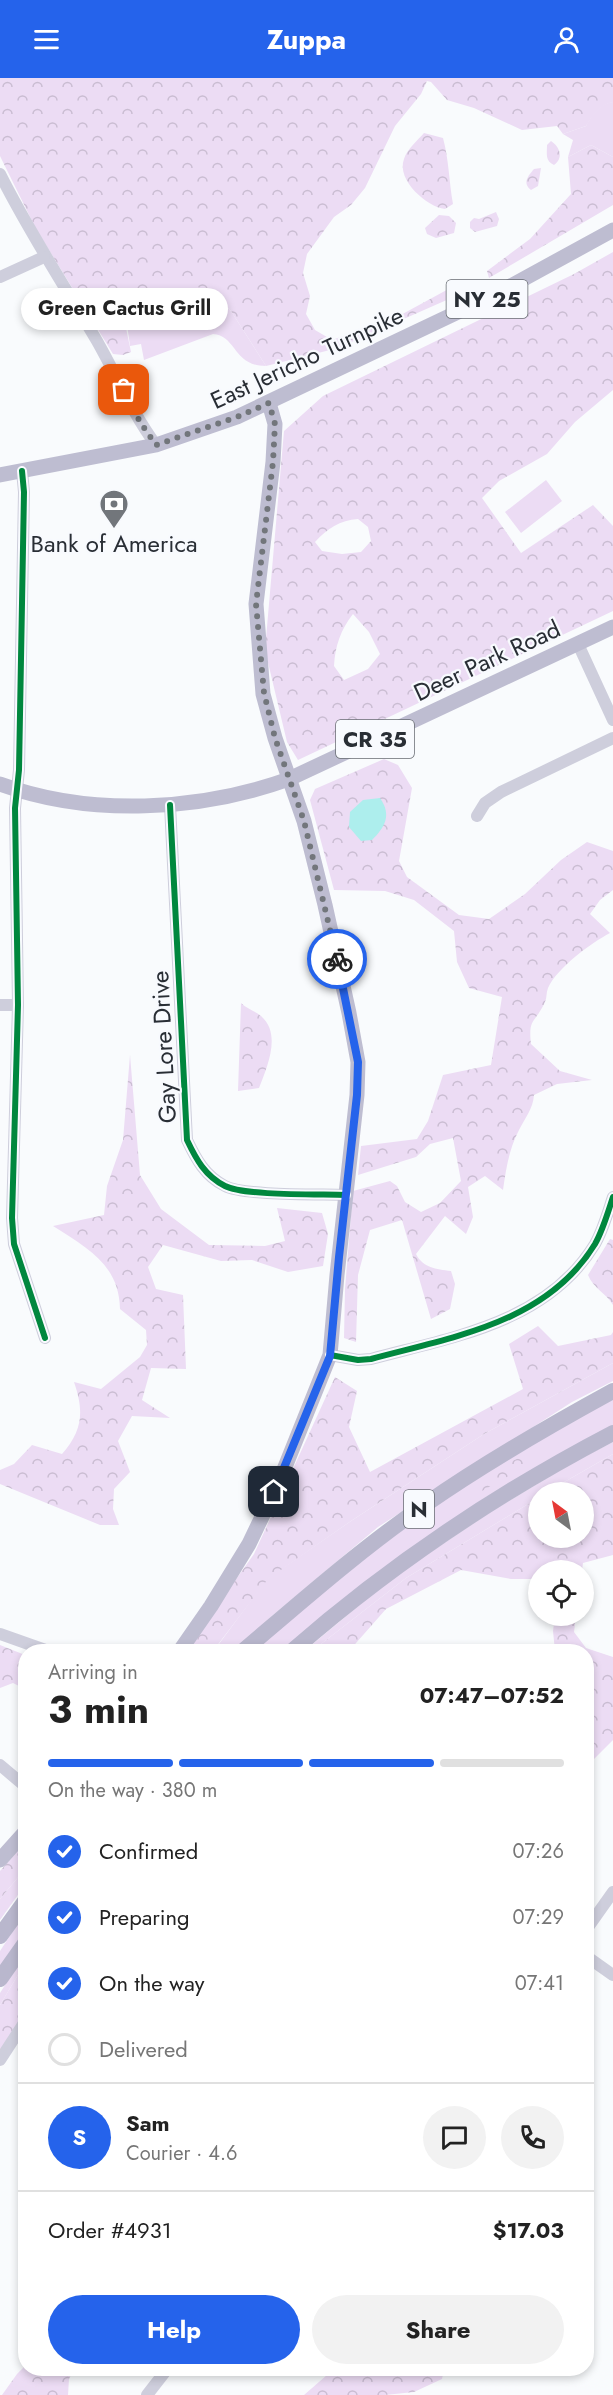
<!DOCTYPE html>
<html lang="en">
<head>
<meta charset="utf-8">
<style>
	:root { --surface:#fff; --page:#f2f2f2; --text:#222; --muted:#767676; --line:#e0e0e0; --accent:#2563eb }
	body { margin:0; font-family:Jost,sans-serif; background:var(--page); color:var(--text); height:100vh; display:flex; flex-direction:column; font-size:22px; white-space:nowrap }
	* { box-sizing:border-box; margin:0 }
	p { font-size:20px; color:var(--muted) }
	.icon { flex:none; width:33px; height:33px; fill:none; stroke:currentColor; stroke-width:2; stroke-linecap:round; stroke-linejoin:round }
	.map { position:relative; flex:1; overflow:hidden }
	.side { position:absolute; left:18px; top:1566px; width:576px; height:732px; display:flex; flex-direction:column; background:var(--surface); border-radius:24px; box-shadow:0 3px 9px #0003 }
	.side>* { flex:none }
	.needle { width:39px; rotate:328deg }
	.tools { position:absolute; left:528px; top:1404px; display:grid; gap:12px }
	.tools a { display:grid; place-items:center; width:66px; height:66px; border-radius:50%; background:var(--surface); box-shadow:0 3px 9px #0003; font-size:30px }
	.pin { position:absolute; display:grid; place-items:center; width:51px; height:51px; color:#fff; margin:-26px; border-radius:12px; box-shadow:0 3px 9px #0006 }
	.courier { position:absolute; display:grid; place-items:center; width:60px; height:60px; margin:-30px; border:4px solid #2563eb; border-radius:50%; background:#fff; color:#222; box-shadow:0 2px 8px #0007 }
	.bubble { position:absolute; height:42px; border-radius:21px; background:var(--surface); box-shadow:0 3px 9px #0003; font-size:20px; font-weight:700; line-height:42px; text-align:center }
	.overview em { font-style:normal; font-weight:700 }
	.overview div { display:flex; flex-direction:column-reverse }
	.overview { display:flex; align-items:center; justify-content:space-between; height:102px; padding:0 30px }
	h1 { font-size:39px; font-weight:700; line-height:45px }
	.bar { display:grid; grid-template-columns:repeat(4,1fr); gap:9px 6px; align-content:center; height:72px; padding:0 30px }
	.bar i { height:8px; border-radius:4px; background:var(--line) }
	.bar .current { background:var(--accent) }
	.bar p { grid-column:span 4 }
	.line { display:flex; align-items:center; gap:15px; padding:0 30px; border-top:2px solid var(--line) }
	.line div { flex:1 }
	.round { display:grid; place-items:center; flex:none; width:63px; height:63px; border-radius:32px; background:var(--page) }
	ol { padding:0 30px; list-style:none }
	li { display:flex; align-items:center; gap:18px; height:66px }
	li p { margin-inline-start:auto }
	li .icon { padding:6px; border-radius:50%; background:var(--accent); color:#fff; stroke-width:4 }
	li:last-child { color:var(--muted) }
	li i { width:33px; height:33px; border:3px solid var(--line); border-radius:50% }
	.primary-button { display:flex; gap:12px; margin-top:auto; padding:12px 30px }
	.primary-button a { flex:1; height:69px; border-radius:36px; background:var(--accent); color:#fff; font-size:24px; font-weight:700; line-height:69px; text-align:center }
	.primary-button a+a { background:var(--page); color:var(--text) }
	header { display:flex; justify-content:space-between; align-items:center; height:78px; padding:0 30px; background:var(--accent); color:#fff; font-size:27px; font-weight:700 }
	.map>svg:first-child { display:block }
</style>
</head>
<body>
<header><svg class="icon" aria-label="menu" viewBox="0 0 24 24"><path d="M4 6h16M4 12h16M4 18h16"/></svg>Zuppa<svg class="icon" aria-label="person" viewBox="0 0 24 24"><circle cx="12" cy="8" r="4"/><path d="M4 21q1-7 8-7t8 7"/></svg></header>
<div class="map">
<svg width="613" height="2317" viewBox="0 0 613 2317">
	<defs>
		<pattern id="forest-crowns" width="20" height="18" patternUnits="userSpaceOnUse" patternTransform="scale(1.5)"><rect width="20" height="18" fill="#ecdcf4"/><path d="M2 6a3 3 0 1 1 6 0M12 15a3 3 0 1 1 6 0" fill="none" stroke="#cabdd2"/></pattern>
	</defs>
	<rect width="100%" height="100%" fill="#f9fbfd"/>
	<g fill="#ecdcf4">
		<path d="M613,24V79L591,67L568,79L573,62L563,56L586,48C591,38 601,25 613,24Z"/>
		<path d="M169,202L196,203L206,222L225,227L231,233L266,288C233,288 237,258 213,256L144,282L141,266L130,268L126,239L135,225Z"/>
		<path d="M546,402L562,423L521,455L505,434Z"/>
		<path d="M613,1285V1303L572,1324L378,1449L272,1538L235,1573L213,1574L267,1501L351,1443L484,1356Z"/>
		<path d="M613,1320V1347L486,1419L383,1490L283,1573L255,1574L284,1546L373,1474L470,1402Z"/>
		<path d="M613,1364V1376L547,1414H538V1420L406,1500L312,1573L303,1574L392,1500L492,1433L577,1382Z"/>
		<path d="M25,1791V1807L0,1842V1821Z"/>
		<path d="M25,1835V1854L0,1890V1873Z"/>
		<path d="M25,1876V1885L0,1927V1915Z"/>
	</g>
	<g fill="url(#forest-crowns)" fill-rule="evenodd">
		<path d="M0,0H613V24C601,26 592,38 586,48L563,56L557,48L522,52L474,30L447,22L431,4L427,3L421,16L395,48L365,110L351,127L334,139L307,176L303,195L310,218L306,236L315,252L332,262L397,239L454,208L458,211V217L338,270L266,288L231,233L225,227L206,222L195,203H169L135,225L126,239V250L131,274L123,277L113,276L36,151L0,78Z"/>
		<path d="M424,55L443,60C449,82 449,104 453,126L445,131C427,129 396,102 404,81C407,71 418,62 424,55Z"/>
		<path d="M551,63C560,69 564,80 554,87C545,83 547,76 547,67Z"/>
		<path d="M591,67L613,79V127L489,200L487,193L530,161L571,116L568,79Z"/>
		<path d="M541,90L538,108L531,112C522,105 528,98 534,91Z"/>
		<path d="M496,134L499,141L497,148L475,154L470,150V144L474,140L479,141Z"/>
		<path d="M439,137L449,138L456,145L454,155L436,160L427,156L425,150Z"/>
		<path d="M613,174V312L575,344L547,376L499,403L482,420L521,475L593,427L613,448V533L298,682L287,664L265,572L284,353L323,318L574,196ZM358,441L368,449L371,463L361,474L342,476L322,473L315,464C327,451 340,442 358,441ZM353,536L369,554L380,576L368,591L344,602L334,588C335,568 341,551 353,536Z"/>
		<path d="M384,681L398,687L412,710L399,783L407,799L459,837L489,841L525,816L561,782L587,764L613,773V812L600,822L590,836L610,855C591,865 557,890 548,910C546,915 547,920 545,924C535,946 528,939 531,966L560,993L592,1002L557,1006L534,1017C533,1031 525,1040 519,1052C509,1071 506,1091 503,1112L485,1098L468,1109L473,1139L466,1156L445,1138L416,1176C423,1190 436,1191 451,1193L455,1206L450,1231L431,1241L402,1142L370,1152L358,1197L356,1264L344,1260L345,1211L353,1113L390,1103L397,1108L405,1124L421,1134L440,1125L461,1103L453,1060L430,1066L416,1079L358,1097L361,1068L417,1061L428,1043L443,997L491,987L502,919L469,910L457,884L454,853L414,822L385,813L334,812L310,722L315,711Z"/>
		<path d="M241,925C247,931 255,933 261,938C282,956 267,989 259,1010L238,1013Z"/>
		<path d="M130,977L140,1097L161,1131L209,1167L265,1168L285,1163L277,1130L322,1135L328,1156L323,1188L288,1194L252,1182L221,1183L163,1167L148,1189L156,1211L183,1217L186,1291L151,1290L142,1322L170,1340L132,1338L118,1363L130,1394L114,1411L113,1431L119,1447H100L0,1406V1392L14,1386L32,1367L62,1376C83,1352 84,1333 74,1304L101,1311L140,1279L147,1267L146,1252L120,1231C119,1186 87,1170 53,1148L104,1137L107,1108L123,1062Z"/>
		<path d="M610,1161L613,1162V1227C606,1215 593,1210 588,1197Z"/>
		<path d="M538,1248L558,1268L611,1257L613,1254V1285L484,1356L351,1443L268,1501L213,1573L184,1574L254,1476L335,1299L357,1313L349,1349L370,1394L523,1311L509,1266Z"/>
		<path d="M529,1376L533,1379L528,1387L466,1422L462,1418L512,1383Z"/>
		<path d="M613,1376V1477L583,1485L582,1492H538V1501H511L461,1492L386,1531L349,1573H312L406,1500L538,1420V1460H584V1414H547Z"/>
		<path d="M555,1538H576L574,1554L586,1570L613,1579V1662L593,1682L587,1685L586,1574L555,1573L553,1553Z"/>
		<path d="M0,1567L25,1577V1611L13,1605L0,1610Z"/>
		<path d="M25,1765V1791L0,1821V1793Z"/>
		<path d="M25,1885V1937L0,1973V1927Z"/>
		<path d="M25,2288L26,2290L74,2291L69,2301L68,2317H2L17,2296Z"/>
		<path d="M326,2291V2290L444,2291L442,2301L414,2314L385,2317H304L327,2297Z"/>
	</g>
	<path fill="#adeeed" d="M380,720C392,737 385,749 372,762L361,763L349,749L350,734L363,722Z"/>
	<g fill="none" stroke-linecap="round" stroke-linejoin="round">
		<g stroke="#cecedc" stroke-width="12">
			<path d="M0,96C29,154 64,207 97,263C117,298 132,335 156,367"/>
			<path d="M0,199L44,179"/>
			<path d="M22,393L24,414L19,692L15,730L18,927L12,1140L14,1166L45,1260"/>
			<path d="M578,566L613,642"/>
			<path d="M170,727L187,1062C196,1081 205,1098 225,1108C244,1118 321,1116 346,1117"/>
			<path d="M477,738L485,725L501,714L613,660"/>
			<path d="M0,927H18"/>
			<path d="M330,1277L358,1282L371,1281C452,1259 547,1245 595,1166C603,1152 608,1134 613,1119"/>
			<path d="M0,1556L51,1574"/>
			<path d="M0,1687L26,1709"/>
			<path d="M586,1852L613,1814"/>
			<path d="M586,1878L613,1897"/>
			<path d="M0,1982L26,1942"/>
			<path d="M147,2317L168,2290"/>
		</g>
		<g stroke="#bebdd1" stroke-width="15">
			<path d="M0,397L156,367L237,339L498,215L613,152"/>
			<path d="M0,706C90,739 200,733 289,701L613,549"/>
			<path d="M179,1574L211,1528L249,1466L281,1399L330,1277L337,1197L357,1017L358,984L349,935L325,827L304,743L275,660L263,616L256,526L273,384L275,346L269,325"/>
			<path d="M0,1782L26,1753"/>
		</g>
		<g stroke="#b9b7cd" stroke-width="16">
			<path d="M242,1574C302,1523 362,1470 426,1426C486,1384 549,1348 613,1313"/>
			<path d="M291,1574C389,1488 498,1415 613,1355"/>
			<path d="M0,1858L26,1822"/>
			<path d="M0,1901L26,1864"/>
		</g>
		<g stroke="#f8fafe" stroke-width="10">
			<g id="cycleway">
				<path d="M22,393L24,414L19,692L15,730L18,927L12,1140L14,1166L45,1260"/>
				<path d="M170,727L187,1062C196,1081 205,1098 225,1108C244,1118 321,1116 346,1117"/>
				<path d="M330,1277L358,1282L371,1281C452,1259 547,1245 595,1166C603,1152 608,1134 613,1119"/>
			</g>
		</g>
		<use href="#cycleway" stroke="#00873e" stroke-width="6"/>
	</g>
	<g fill="none" stroke-linecap="round" stroke-linejoin="round">
		<path stroke="#72767b" stroke-width="6" stroke-dasharray="0 10.8" d="M124,312L140,344L156,367L237,339L269,325L275,346L273,384L256,526L264,615L275,660L304,743L337,881"/>
		<path stroke="#2563eb" stroke-width="8" d="M274,1414L330,1278L339,1179L357,1017L358,984L337,881"/>
	</g>
	<defs>
		<g id="bank-pin" transform="scale(1.5)"><path d="M0 17L-7.5 6A9.5 9.5 0 1 1 7.5 6Z" fill="#72767b" stroke="#f8fafe"/><path d="M-6-4H6V4H-6ZM0-2.3a2.3 2.3 0 1 0 0 4.6a2.3 2.3 0 1 0 0-4.6Z" fill="#fff"/></g>
	</defs>
	<g fill-rule="evenodd">
		<use href="#bank-pin" x="114" y="426"/>
	</g>
	<g text-anchor="middle" stroke-width="4.5" stroke-linejoin="round" paint-order="stroke">
		<g fill="#f8fafe" stroke="#676b71" stroke-width="1.5">
			<rect x="446.5" y="202" width="81" height="38" rx="4.5"/>
			<rect x="336" y="642" width="78" height="38" rx="4.5"/>
			<rect x="404" y="1412" width="30" height="38" rx="4.5"/>
		</g>
		<g font-size="22" font-weight="bold" fill="#292e35">
			<text x="487" y="229">NY 25</text>
			<text x="375" y="669">CR 35</text>
			<text x="419" y="1439">N</text>
		</g>
		<g font-size="24" fill="#292e35" stroke="#f8fafe">
			<text transform="translate(307 280) rotate(-25)" y="8">East Jericho Turnpike</text>
			<text transform="translate(487 583) rotate(-25)" y="8">Deer Park Road</text>
			<text transform="translate(164 969) rotate(-93)" y="8">Gay Lore Drive</text>
		</g>
		<g font-size="24" fill="#292e35" stroke="#f8fafe">
			<text x="114" y="474">Bank of America</text>
		</g>
	</g>
</svg>
<div class="tools">
<a><svg class="needle" viewBox="-14 -14 28 28"><path d="M0-13l5 13h-10z" fill="#e53935"/><path d="M0 13l5-13h-10z" fill="#767676"/></svg></a>
<a><svg class="icon" aria-label="locate" viewBox="0 0 24 24"><circle cx="12" cy="12" r="6"/><path d="M12 2v4M12 18v4M2 12h4M18 12h4"/></svg></a>
</div>
<div class="pin" style="left:124px;top:312px;background:#ea580c"><svg class="icon" aria-label="bag" viewBox="0 0 24 24"><path d="M5 8h14l-1 12H6zM9 8a3 3 0 0 1 6 0"/></svg></div>
<div class="pin" style="left:274px;top:1414px;background:#1f2937"><svg class="icon" aria-label="home" viewBox="0 0 24 24"><path d="M3 11l9-7 9 7M6 9v11h12V9"/></svg></div>
<div class="courier" style="left:337px;top:881px"><svg class="icon" aria-label="bike" viewBox="0 0 24 24"><circle cx="6" cy="16" r="4"/><circle cx="18" cy="16" r="4"/><path d="M6 16l4-8h5l3 8M10 8l3 8H6M13 5h3"/></svg></div>
<div class="bubble" style="left:21px;top:210px;width:207px">Green Cactus Grill</div>
<section class="side">
<div class="overview"><div><h1>3 min</h1><p>Arriving in</p></div><em>07:47–07:52</em></div>
<div class="bar"><i class="current"></i><i class="current"></i><i class="current"></i><i></i><p>On the way · 380 m</p></div>
<ol>
<li><svg class="icon" aria-label="check" viewBox="0 0 24 24"><path d="M5 12l5 5 9-10"/></svg>Confirmed<p>07:26</p></li>
<li><svg class="icon" aria-label="check" viewBox="0 0 24 24"><path d="M5 12l5 5 9-10"/></svg>Preparing<p>07:29</p></li>
<li><svg class="icon" aria-label="check" viewBox="0 0 24 24"><path d="M5 12l5 5 9-10"/></svg>On the way<p>07:41</p></li>
<li><i></i>Delivered</li>
</ol>
<div class="line" style="height:108px"><b class="round" style="background:var(--accent);color:#fff">S</b><div><b>Sam</b><p>Courier · 4.6</p></div><a class="round"><svg class="icon" aria-label="chat" viewBox="0 0 24 24"><path d="M4 5h16v11H9l-5 4z"/></svg></a><a class="round"><svg class="icon" aria-label="phone" viewBox="0 0 24 24"><path d="M5 4h4l2 5-3 2q2 4 5 5l2-3 5 2v4C11 20 4 13 5 4z"/></svg></a></div>
<div class="line" style="height:78px"><div>Order #4931</div><b>$17.03</b></div>
<div class="primary-button"><a>Help</a><a>Share</a></div>
</section>
</div>
</body>
</html>
